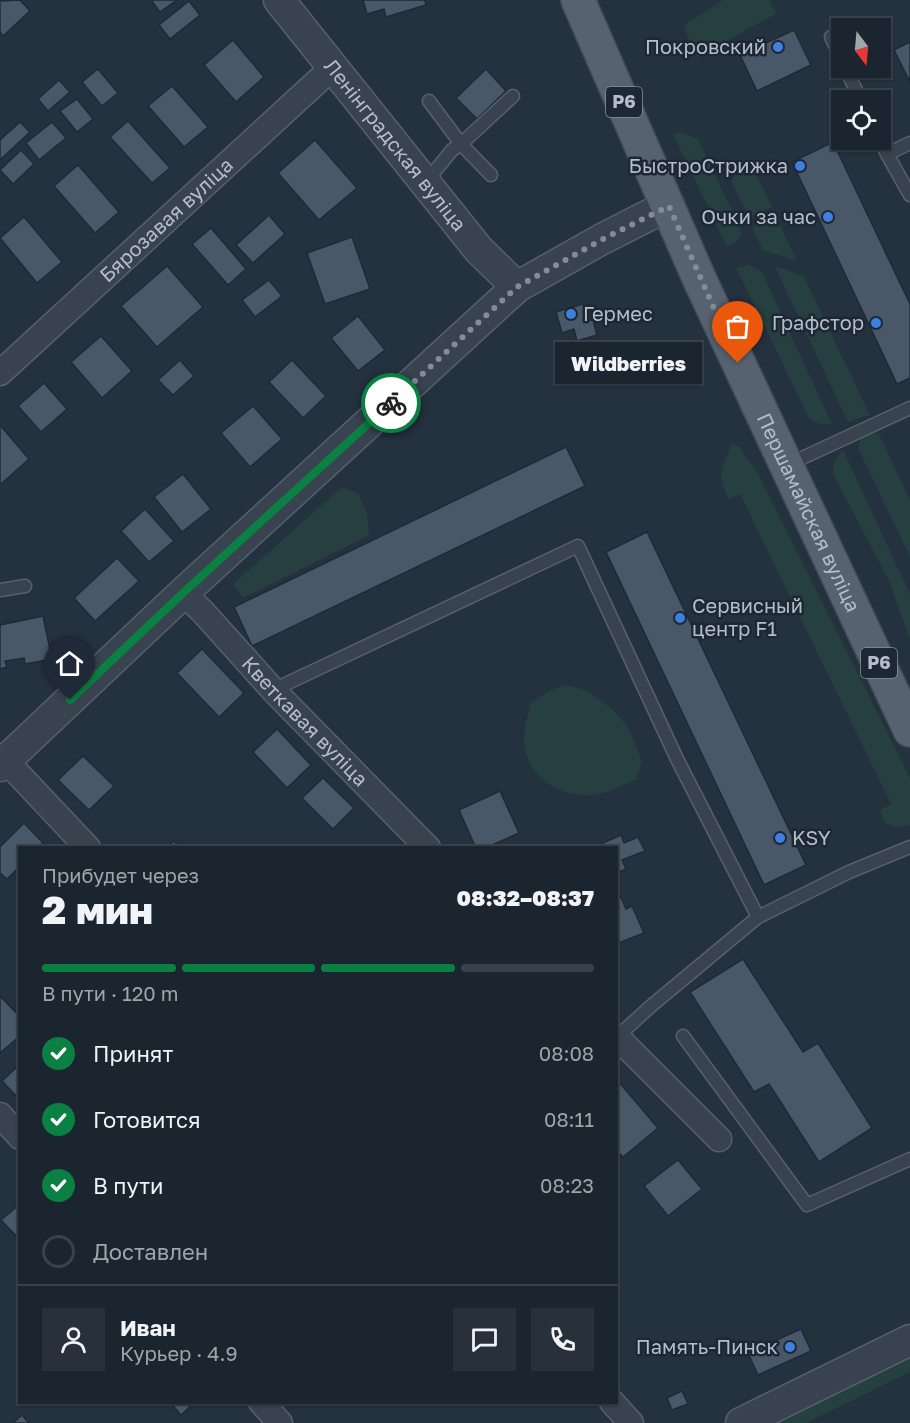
<!DOCTYPE html>
<html lang="ru">
<head>
<meta charset="utf-8">
<style>
	:root { --surface:#1b252f; --page:#28313b; --text:#f1f3f6; --muted:#a0a5aa; --line:#39424b; --accent:#0b8043 }
	body { margin:0; font-family:"Golos Text",sans-serif; background:var(--page); color:var(--text); height:100vh; display:flex; flex-direction:column; font-size:22px; white-space:nowrap }
	* { box-sizing:border-box; margin:0 }
	p { font-size:20px; color:var(--muted) }
	.icon { flex:none; width:33px; height:33px; fill:none; stroke:currentColor; stroke-width:2; stroke-linecap:round; stroke-linejoin:round }
	.map { position:relative; flex:1; overflow:hidden }
	.panel { position:absolute; left:18px; top:846px; width:600px; height:558px; display:flex; flex-direction:column; background:var(--surface); border-radius:0px; box-shadow:0 2px 4px #0004,0 0 0 2px var(--line) }
	.panel>* { flex:none }
	.needle { width:39px; rotate:164deg }
	.fabs { position:absolute; left:831px; top:18px; display:grid; gap:12px }
	.fabs a { display:grid; place-items:center; width:60px; height:60px; border-radius:0px; background:var(--surface); box-shadow:0 2px 4px #0004,0 0 0 2px var(--line); font-size:30px }
	.pin { position:absolute; display:grid; place-items:center; width:51px; height:51px; color:#fff; margin:-62px -26px; border-radius:50% 50% 50% 0; rotate:-45deg; box-shadow:0 0 6px #0007 }
	.pin .icon { rotate:45deg }
	.courier { position:absolute; display:grid; place-items:center; width:60px; height:60px; margin:-30px; border:4px solid #0b8043; border-radius:50%; background:#fff; color:#222; box-shadow:0 2px 8px #0007 }
	.bubble { position:absolute; height:42px; border-radius:0px; background:var(--surface); box-shadow:0 2px 4px #0004,0 0 0 2px var(--line); font-size:20px; font-weight:800; line-height:42px; text-align:center }
	.summary em { font-style:normal; font-weight:800 }
	.summary div { display:flex; flex-direction:column-reverse }
	.summary { display:flex; align-items:center; justify-content:space-between; height:102px; padding:0 24px }
	h1 { font-size:39px; font-weight:800; line-height:45px }
	.bar { display:grid; grid-template-columns:repeat(4,1fr); gap:9px 6px; align-content:center; height:72px; padding:0 24px }
	.bar i { height:8px; border-radius:4px; background:var(--line) }
	.bar .on { background:var(--accent) }
	.bar p { grid-column:span 4 }
	.line { display:flex; align-items:center; gap:15px; padding:0 24px; border-top:2px solid var(--line) }
	.line div { flex:1 }
	.round { display:grid; place-items:center; flex:none; width:63px; height:63px; border-radius:0px; background:var(--page) }
	ol { padding:0 24px; list-style:none }
	li { display:flex; align-items:center; gap:18px; height:66px }
	li p { margin-inline-start:auto }
	li .icon { padding:6px; border-radius:50%; background:var(--accent); color:#fff; stroke-width:4 }
	li:last-child { color:var(--muted) }
	li i { width:33px; height:33px; border:3px solid var(--line); border-radius:50% }
	.map>svg:first-child { display:block }
</style>
</head>
<body>
<div class="map">
<svg width="910" height="1423" viewBox="0 0 910 1423">
	<rect width="100%" height="100%" fill="#24313f"/>
	<g fill="#263f40">
		<path d="M723,0H769L776,14L697,57L683,26Z"/>
		<path d="M681,132L698,139L742,232L737,241L727,247L673,134Z"/>
		<path d="M748,159L772,207L749,217L731,181Z"/>
		<path d="M775,215L797,261L763,250L752,229L756,223Z"/>
		<path d="M749,265L762,272L832,424C823,426 817,424 809,418L736,268Z"/>
		<path d="M774,265L804,277L870,415L848,422Z"/>
		<path d="M878,432L910,500V557L858,448L861,439Z"/>
		<path d="M732,443L739,447L757,472L910,778V825L898,828L885,823L880,810L891,804L740,494L729,499C716,476 722,466 732,443Z"/>
		<path d="M843,450L910,594V640L890,583L833,474L834,462Z"/>
		<path d="M342,487L358,493L367,512L369,535L243,598L233,584Z"/>
		<path d="M567,685L588,691L613,710L628,727L642,761L636,780C622,785 606,794 592,795C561,797 532,781 525,749C522,734 527,718 531,703L550,690Z"/>
		<path d="M910,1355V1372L806,1423H770Z"/>
	</g>
	<g fill="#495868" stroke="#1f2a36" stroke-width="1.5">
		<path d="M20,0L30,11L3,36L0,32V1Z"/>
		<path d="M151,0H177L160,12Z"/>
		<path d="M363,0H425L426,5L386,17L384,9L367,14Z"/>
		<path d="M189,1L200,15L170,39L159,25Z"/>
		<path d="M794,30L811,65L757,91L740,55Z"/>
		<path d="M233,40L264,77L236,102L204,65Z"/>
		<path d="M910,42V82L894,50Z"/>
		<path d="M98,69L118,93L102,106L82,82Z"/>
		<path d="M486,69L506,91L477,119L456,98Z"/>
		<path d="M59,80L70,92L48,111L38,99Z"/>
		<path d="M172,86L208,127L184,147L148,106Z"/>
		<path d="M77,99L93,119L77,132L60,111Z"/>
		<path d="M128,121L170,168L152,183L110,137Z"/>
		<path d="M20,122L30,132L0,160V140Z"/>
		<path d="M52,122L66,138L39,160L26,143Z"/>
		<path d="M315,140L357,188L319,220L278,173Z"/>
		<path d="M833,142L910,304V378L897,384L792,162Z"/>
		<path d="M21,150L34,164L13,184L0,170Z"/>
		<path d="M78,165L119,212L95,233L54,186Z"/>
		<path d="M269,215L285,234L253,263L236,245Z"/>
		<path d="M24,217L62,262L37,283L0,238Z"/>
		<path d="M211,228L246,269L228,285L192,244Z"/>
		<path d="M352,237L370,289L325,304L307,253Z"/>
		<path d="M167,266L203,307L157,347L121,306Z"/>
		<path d="M269,280L282,296L255,317L242,300Z"/>
		<path d="M583,304L588,321L593,320L597,335L577,341L574,329L562,333L556,312Z"/>
		<path d="M358,316L385,350L358,371L331,338Z"/>
		<path d="M101,336L132,371L102,398L71,362Z"/>
		<path d="M180,360L194,376L173,395L158,380Z"/>
		<path d="M292,360L326,396L303,418L269,382Z"/>
		<path d="M44,383L67,409L41,432L18,406Z"/>
		<path d="M253,406L282,439L250,467L221,433Z"/>
		<path d="M0,425L29,459L1,484L0,483Z"/>
		<path d="M566,447L585,486L252,646L234,607Z"/>
		<path d="M183,474L211,509L182,532L154,497Z"/>
		<path d="M145,509L174,541L149,562L121,531Z"/>
		<path d="M647,532L806,865L764,885L606,552Z"/>
		<path d="M117,558L139,581L95,621L74,598Z"/>
		<path d="M43,616L52,659L25,664L24,658L5,661L7,667L0,669V625Z"/>
		<path d="M202,649L244,693L219,717L177,673Z"/>
		<path d="M277,729L311,765L287,788L253,752Z"/>
		<path d="M83,756L114,786L89,810L58,780Z"/>
		<path d="M323,778L354,808L333,829L302,798Z"/>
		<path d="M500,791L519,833L485,848H476L459,810Z"/>
		<path d="M24,823L43,843L38,848H20V866L7,879L0,873V847Z"/>
		<path d="M621,835L624,843L638,837L645,851L622,860L626,869L616,873V848H592Z"/>
		<path d="M174,841L180,848H166Z"/>
		<path d="M616,886L626,909L632,906L644,933L616,944Z"/>
		<path d="M743,959L803,1052L818,1043L872,1128L819,1162L769,1084L754,1092L690,992Z"/>
		<path d="M0,996L20,1017V1036L0,1053Z"/>
		<path d="M20,1064V1100L2,1081Z"/>
		<path d="M618,1081L658,1128L623,1157L616,1150Z"/>
		<path d="M678,1160L702,1189L668,1216L644,1186Z"/>
		<path d="M20,1204V1240L1,1220Z"/>
		<path d="M801,1329L811,1351L758,1375L748,1353Z"/>
		<path d="M682,1391L688,1404L672,1410L667,1398Z"/>
		<path d="M170,1402H195L181,1415Z"/>
		<path d="M22,1415L29,1423H13Z"/>
	</g>
	<g fill="none" stroke-linecap="round" stroke-linejoin="round">
		<g stroke="#56616d" stroke-width="15">
			<g id="service">
				<path d="M831,37L842,60"/>
				<path d="M845,68L861,100"/>
				<path d="M429,101L461,144L491,175"/>
				<path d="M880,140L887,154"/>
				<path d="M910,143L887,154L910,195"/>
				<path d="M426,182L452,150L461,144L513,96"/>
				<path d="M787,465L910,408"/>
				<path d="M0,590L25,586"/>
				<path d="M273,690L578,546L677,759L758,917L849,872L910,847"/>
				<path d="M683,1036L807,1205L910,1159"/>
				<path d="M617,1037L651,1006L758,917"/>
			</g>
		</g>
		<g stroke="#56616d" stroke-width="27">
			<g id="minor">
				<path id="s1" d="M0,373L333,67"/>
				<path id="s2" d="M183,593L203,612L273,690L428,848"/>
				<path d="M6,761L88,848"/>
				<path d="M616,1036L719,1139"/>
				<path d="M0,1115L20,1137"/>
				<path d="M261,1402L280,1423"/>
				<path d="M612,1402L631,1423"/>
			</g>
		</g>
		<g stroke="#56616d" stroke-width="33">
			<g id="tertiary">
				<path id="s3" d="M279,0L479,250L517,287"/>
				<path d="M0,766L183,593L517,287L602,239L669,205"/>
				<path d="M741,1423L910,1340"/>
			</g>
		</g>
		<g stroke="#414c58" stroke-width="36">
			<g id="primary">
				<path id="s4" d="M578,0L698,276L910,730"/>
			</g>
		</g>
		<use href="#service" stroke="#38434f" stroke-width="12"/>
		<use href="#minor" stroke="#38434f" stroke-width="24"/>
		<use href="#tertiary" stroke="#38434f" stroke-width="30"/>
		<use href="#primary" stroke="#56626f" stroke-width="33"/>
	</g>
	<g fill="none" stroke-linecap="round" stroke-linejoin="round">
		<path stroke="#828d99" stroke-width="6" stroke-dasharray="0 10.8" d="M391,403L517,287L603,239L669,206L738,363"/>
		<path stroke="#0b8043" stroke-width="8" d="M70,700L183,593L391,403"/>
	</g>
	<g fill="#3f7fe0" stroke="#1d2834" stroke-width="2">
		<circle cx="778" cy="47" r="6"/>
		<circle cx="800" cy="166" r="6"/>
		<circle cx="828" cy="217" r="6"/>
		<circle cx="571" cy="314" r="6"/>
		<circle cx="876" cy="323" r="6"/>
		<circle cx="680" cy="618" r="6"/>
		<circle cx="780" cy="838" r="6"/>
		<circle cx="790" cy="1347" r="6"/>
	</g>
	<g text-anchor="middle" stroke-width="5" stroke-linejoin="round" paint-order="stroke">
		<g fill="#1d2834" stroke="#87919d" stroke-width="1.5">
			<rect x="606" y="87" width="36" height="30" rx="4.5"/>
			<rect x="861" y="648" width="36" height="30" rx="4.5"/>
		</g>
		<g font-size="18" font-weight="bold" fill="#b4beca">
			<text x="624" y="108">Р6</text>
			<text x="879" y="669">Р6</text>
		</g>
		<g font-size="20" fill="#b4beca" stroke="#1d2834" text-anchor="end">
			<text x="766" y="54">Покровский</text>
			<text x="788" y="173">БыстроСтрижка</text>
			<text x="816" y="224">Очки за час</text>
			<text x="583" y="321" text-anchor="start">Гермес</text>
			<text x="864" y="330">Графстор</text>
			<text x="692" y="613" text-anchor="start">Сервисный<tspan x="692" dy="23">центр F1</tspan></text>
			<text x="792" y="845" text-anchor="start">KSY</text>
			<text x="778" y="1354">Память-Пинск</text>
		</g>
		<g font-size="20" fill="#b4beca" stroke="#1d2834">
			<text dy="7" stroke="none"><textPath href="#s3" startOffset="186">Ленінградская вуліца</textPath></text>
			<text dy="7" stroke="none"><textPath href="#s1" startOffset="226">Бярозавая вуліца</textPath></text>
			<text dy="7" stroke="none"><textPath href="#s4" startOffset="562">Першамайская вуліца</textPath></text>
			<text dy="7" stroke="none"><textPath href="#s2" startOffset="177">Кветкавая вуліца</textPath></text>
		</g>
	</g>
</svg>
<div class="fabs">
<a><svg class="needle" viewBox="-14 -14 28 28"><path d="M0-13l5 13h-10z" fill="#e53935"/><path d="M0 13l5-13h-10z" fill="#a0a5aa"/></svg></a>
<a><svg class="icon" aria-label="locate" viewBox="0 0 24 24"><circle cx="12" cy="12" r="6"/><path d="M12 2v4M12 18v4M2 12h4M18 12h4"/></svg></a>
</div>
<div class="pin" style="left:738px;top:363px;background:#ea580c"><svg class="icon" aria-label="bag" viewBox="0 0 24 24"><path d="M5 8h14l-1 12H6zM9 8a3 3 0 0 1 6 0"/></svg></div>
<div class="pin" style="left:70px;top:700px;background:#1f2937"><svg class="icon" aria-label="home" viewBox="0 0 24 24"><path d="M3 11l9-7 9 7M6 9v11h12V9"/></svg></div>
<div class="courier" style="left:391px;top:403px"><svg class="icon" aria-label="bike" viewBox="0 0 24 24"><circle cx="6" cy="16" r="4"/><circle cx="18" cy="16" r="4"/><path d="M6 16l4-8h5l3 8M10 8l3 8H6M13 5h3"/></svg></div>
<div class="bubble" style="left:555px;top:342px;width:147px">Wildberries</div>
<section class="panel">
<div class="summary"><div><h1>2 мин</h1><p>Прибудет через</p></div><em>08:32–08:37</em></div>
<div class="bar"><i class="on"></i><i class="on"></i><i class="on"></i><i></i><p>В пути · 120 m</p></div>
<ol>
<li><svg class="icon" aria-label="check" viewBox="0 0 24 24"><path d="M5 12l5 5 9-10"/></svg>Принят<p>08:08</p></li>
<li><svg class="icon" aria-label="check" viewBox="0 0 24 24"><path d="M5 12l5 5 9-10"/></svg>Готовится<p>08:11</p></li>
<li><svg class="icon" aria-label="check" viewBox="0 0 24 24"><path d="M5 12l5 5 9-10"/></svg>В пути<p>08:23</p></li>
<li><i></i>Доставлен</li>
</ol>
<div class="line" style="height:108px"><a class="round"><svg class="icon" aria-label="person" viewBox="0 0 24 24"><circle cx="12" cy="8" r="4"/><path d="M4 21q1-7 8-7t8 7"/></svg></a><div><b>Иван</b><p>Курьер · 4.9</p></div><a class="round"><svg class="icon" aria-label="chat" viewBox="0 0 24 24"><path d="M4 5h16v11H9l-5 4z"/></svg></a><a class="round"><svg class="icon" aria-label="phone" viewBox="0 0 24 24"><path d="M5 4h4l2 5-3 2q2 4 5 5l2-3 5 2v4C11 20 4 13 5 4z"/></svg></a></div>
</section>
</div>
</body>
</html>
